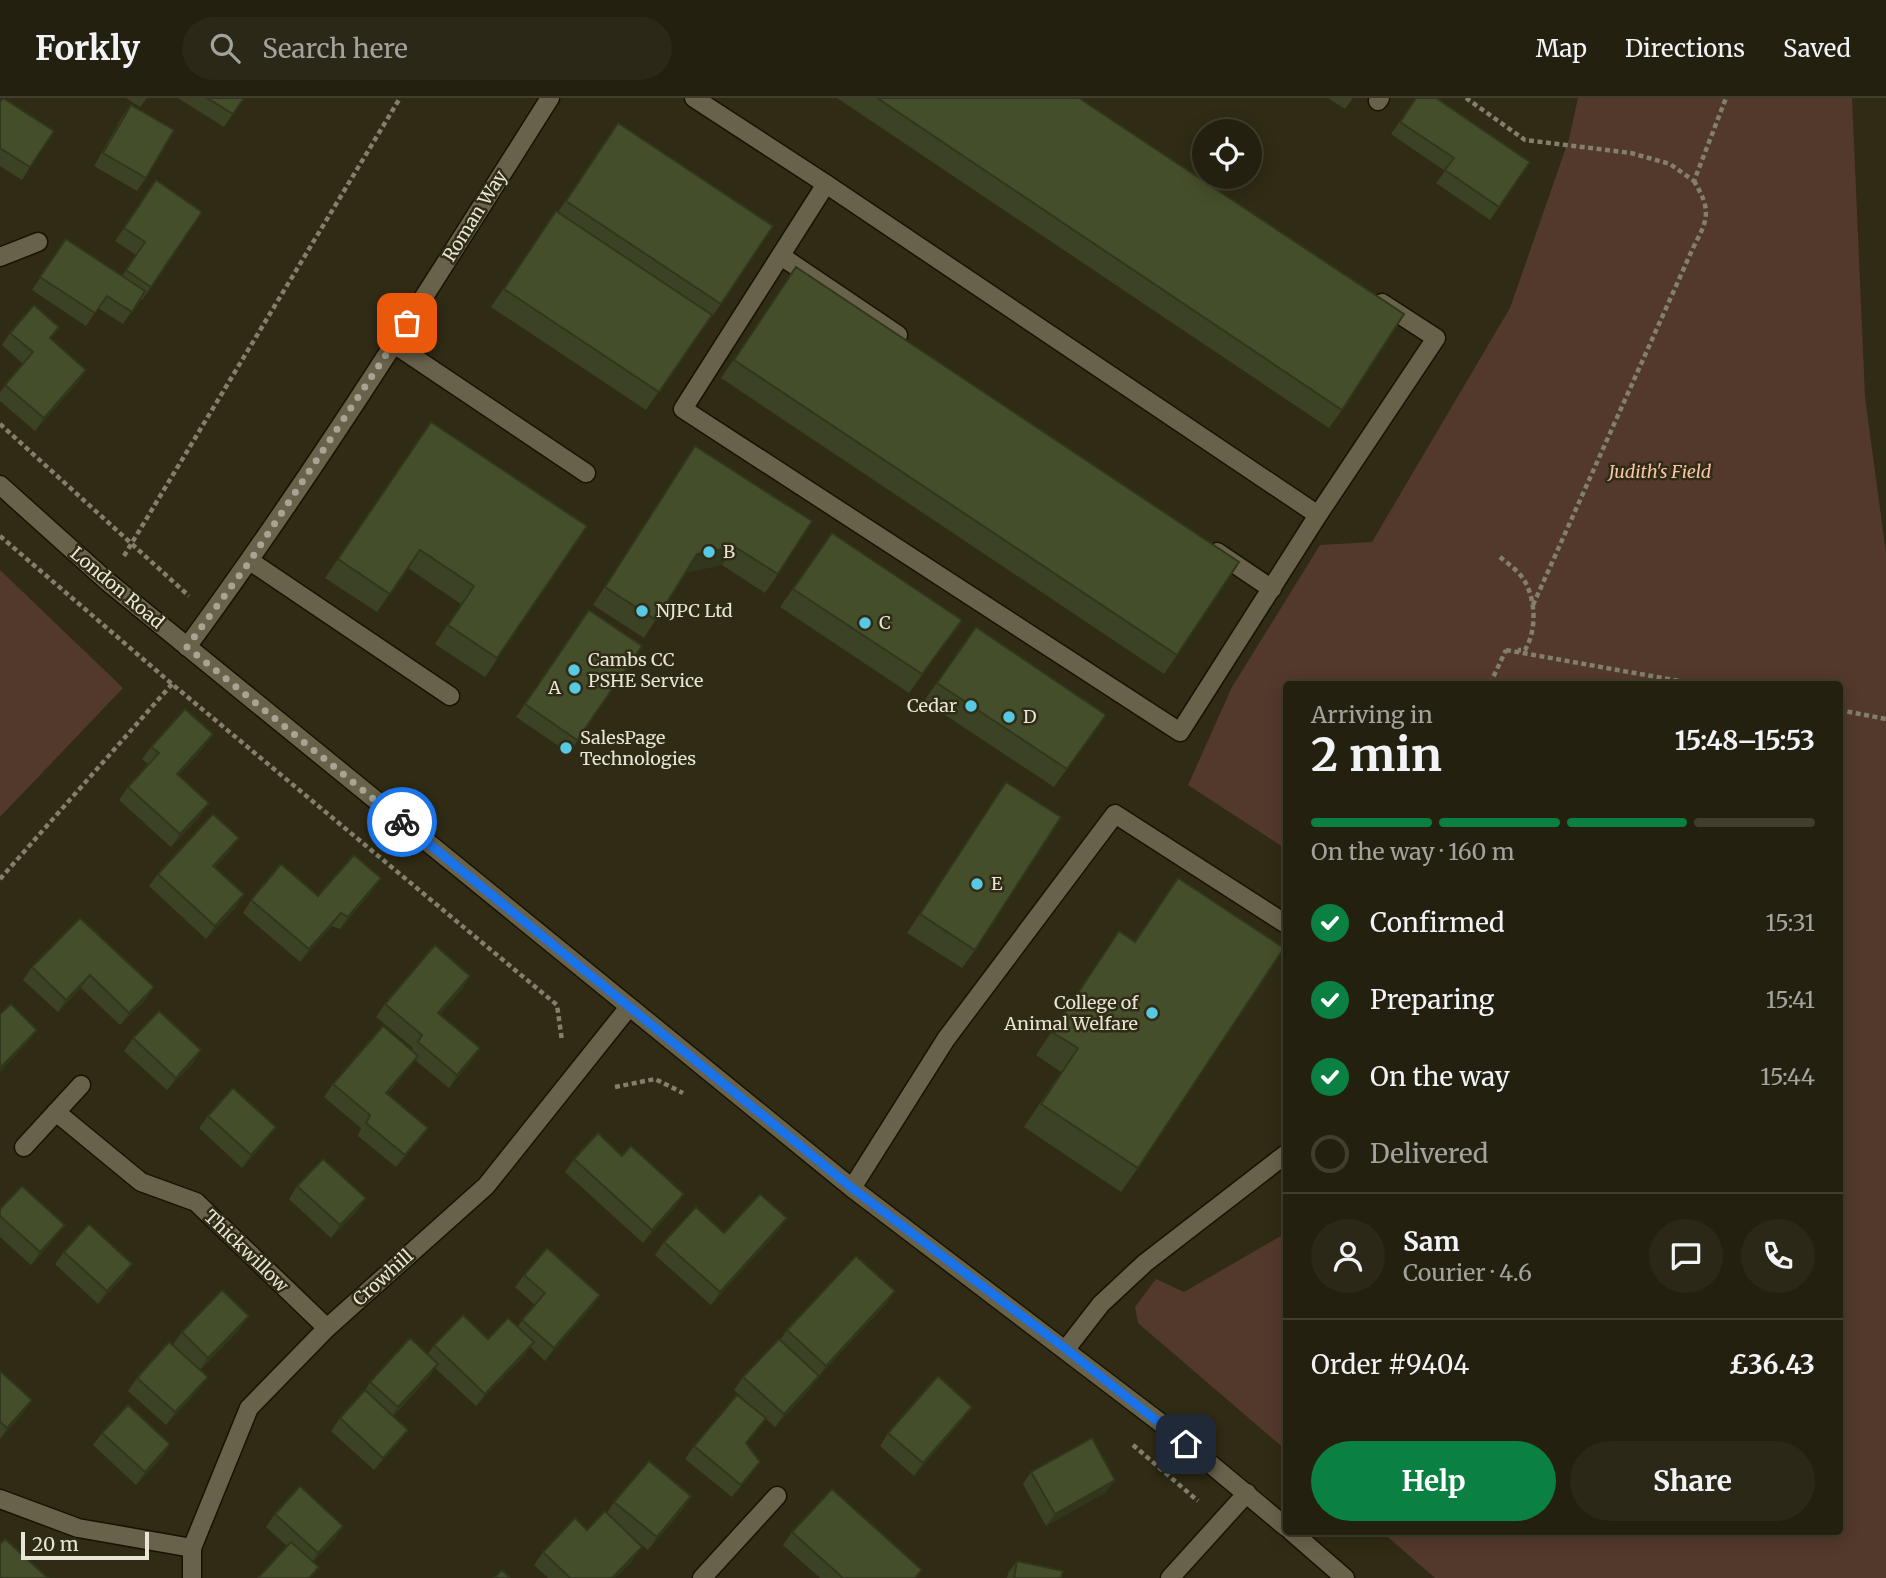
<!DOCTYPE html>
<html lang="en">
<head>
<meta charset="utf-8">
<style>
	:root { --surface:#24200f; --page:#2c2818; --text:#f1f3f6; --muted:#a3a39e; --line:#413e2f; --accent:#0b8043 }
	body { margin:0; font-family:Merriweather,serif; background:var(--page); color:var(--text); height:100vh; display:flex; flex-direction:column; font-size:26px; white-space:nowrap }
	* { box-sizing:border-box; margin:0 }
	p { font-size:23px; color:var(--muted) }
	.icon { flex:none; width:38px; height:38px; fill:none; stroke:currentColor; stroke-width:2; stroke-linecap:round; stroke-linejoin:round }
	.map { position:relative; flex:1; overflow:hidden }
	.panel { position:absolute; left:1283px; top:583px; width:560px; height:854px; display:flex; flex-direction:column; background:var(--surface); border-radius:7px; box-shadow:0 4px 18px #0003,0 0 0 2px var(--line) }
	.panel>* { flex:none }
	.fabs { position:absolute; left:1192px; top:21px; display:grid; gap:14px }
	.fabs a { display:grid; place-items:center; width:70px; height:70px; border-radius:50%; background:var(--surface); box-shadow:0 4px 18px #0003,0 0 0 2px var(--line); font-size:35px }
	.scale { position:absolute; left:21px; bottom:18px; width:128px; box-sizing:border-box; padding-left:7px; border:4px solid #e8e5d7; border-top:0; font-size:19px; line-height:24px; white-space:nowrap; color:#e8e5d7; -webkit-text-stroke:5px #302b14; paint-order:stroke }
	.pin { position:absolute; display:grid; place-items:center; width:60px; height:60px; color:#fff; margin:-30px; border-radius:14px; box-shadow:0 4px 10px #0006 }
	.courier { position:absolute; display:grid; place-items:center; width:70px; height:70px; margin:-35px; border:5px solid #1a73e8; border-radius:50%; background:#fff; color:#222; box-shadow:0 2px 9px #0007 }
	.overview em { font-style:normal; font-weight:700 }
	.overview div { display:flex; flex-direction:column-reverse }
	.overview { display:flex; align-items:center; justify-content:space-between; height:119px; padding:0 28px }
	h1 { font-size:46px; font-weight:700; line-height:52px }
	.bar { display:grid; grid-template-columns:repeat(4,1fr); gap:10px 7px; align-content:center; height:84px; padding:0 28px }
	.bar i { height:9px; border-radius:5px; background:var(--line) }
	.bar .current { background:var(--accent) }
	.bar p { grid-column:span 4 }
	.line { display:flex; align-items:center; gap:18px; padding:0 28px; border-top:2px solid var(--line) }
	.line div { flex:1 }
	.round { display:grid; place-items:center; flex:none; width:74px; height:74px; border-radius:37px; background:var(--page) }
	ol { padding:0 28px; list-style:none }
	li { display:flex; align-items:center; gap:21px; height:77px }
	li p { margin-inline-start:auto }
	li .icon { padding:7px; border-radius:50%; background:var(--accent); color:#fff; stroke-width:4 }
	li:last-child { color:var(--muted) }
	li i { width:38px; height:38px; border:4px solid var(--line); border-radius:50% }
	.cta { display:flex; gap:14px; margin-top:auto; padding:14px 28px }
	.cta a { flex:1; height:80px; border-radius:42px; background:var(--accent); color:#fff; font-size:28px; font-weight:700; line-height:80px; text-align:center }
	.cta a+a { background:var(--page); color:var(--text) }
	header { display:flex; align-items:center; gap:42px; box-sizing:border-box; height:98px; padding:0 35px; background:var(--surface); border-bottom:2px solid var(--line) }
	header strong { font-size:33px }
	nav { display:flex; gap:38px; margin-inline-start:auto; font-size:24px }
	.search { width:490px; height:63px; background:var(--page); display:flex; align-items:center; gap:18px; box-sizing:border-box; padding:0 24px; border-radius:38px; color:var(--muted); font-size:26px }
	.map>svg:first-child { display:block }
</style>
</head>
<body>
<header>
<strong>Forkly</strong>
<div class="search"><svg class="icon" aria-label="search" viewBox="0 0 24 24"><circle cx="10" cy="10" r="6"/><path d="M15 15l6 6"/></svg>Search here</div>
<nav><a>Map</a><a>Directions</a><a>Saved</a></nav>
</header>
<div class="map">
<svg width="1886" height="1480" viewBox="0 0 1886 1480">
	<rect width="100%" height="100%" fill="#302b14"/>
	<g fill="#53392c">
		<path d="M1578,0H1852L1865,299L1886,455V1480H1435L1381,1433H1839V586H1286V751L1188,687L1232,589L1320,447L1372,444L1510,210L1569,41Z"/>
		<path d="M0,472L123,590L0,719Z"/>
		<path d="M1286,1135V1352L1138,1225L1135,1209L1156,1181L1184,1194Z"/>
	</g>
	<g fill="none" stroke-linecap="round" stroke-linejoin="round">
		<g stroke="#181300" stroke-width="21">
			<g id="service">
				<path d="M694,0L826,86L1318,417"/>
				<path d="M826,86L683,311L1180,634L1318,417L1436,240L1382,205"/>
				<path d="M781,158L898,237"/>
				<path d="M394,246L586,375"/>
				<path d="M1217,454L1272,491"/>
				<path d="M250,463L450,598"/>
				<path d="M852,1090L946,941L1115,716L1286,826"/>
				<path d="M1066,1251L1101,1206L1145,1165L1286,1056"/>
			</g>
		</g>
		<g stroke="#181300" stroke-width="21">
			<g id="minor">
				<path d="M1378,3L1380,0"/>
				<path d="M0,159L38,144"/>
				<path d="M187,549C317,372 433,185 550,0"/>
				<path d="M56,1014L141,1084L196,1104L327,1230"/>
				<path d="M24,1049L81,987"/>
				<path d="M0,1401L78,1430L192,1450"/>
				<path d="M192,1480V1450L249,1310L327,1230L486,1088L629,909"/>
				<path d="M702,1480L777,1398"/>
				<path d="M1170,1480L1247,1395"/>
			</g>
		</g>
		<g stroke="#181300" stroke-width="21">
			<g id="tertiary">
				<path d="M0,387L108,484L852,1090L1166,1329L1286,1429"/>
				<path d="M1291,1433L1345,1480"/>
			</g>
		</g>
		<g stroke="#837f6c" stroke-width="4.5" stroke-dasharray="5 3.5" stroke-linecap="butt">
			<path d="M1466,0L1525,42L1631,55L1670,66L1694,83L1726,0"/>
			<path d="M0,326L189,498"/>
			<path d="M0,438L172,586L557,907L562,943"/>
			<path d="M124,458L400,0"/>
			<path d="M1500,459C1507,465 1519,473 1524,482C1536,502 1537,532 1525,552H1518"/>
			<path d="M1533,507L1693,150C1708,121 1712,113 1694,83"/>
			<path d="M1506,552L1696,586"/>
			<path d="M1490,586L1506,552"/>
			<path d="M1839,612L1886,621"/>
			<path d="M0,781L172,586"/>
			<path d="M615,989L655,981L683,995"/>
			<path d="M1133,1347L1198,1403"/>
		</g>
		<use href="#service" stroke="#68624a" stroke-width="18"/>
		<use href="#minor" stroke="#68624a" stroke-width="18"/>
		<use href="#tertiary" stroke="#68624a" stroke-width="18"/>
	</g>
	<g fill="#3b4324">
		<path d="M126,0H147L140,9Z"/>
		<path d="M178,0H244L224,29Z"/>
		<path d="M837,0H1079L1342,312L1329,330Z"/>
		<path d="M1328,0H1353L1345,11Z"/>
		<path d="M1416,0L1530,64L1490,122L1436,85L1445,73L1391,36Z"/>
		<path d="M0,3L30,69L22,82L0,68Z"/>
		<path d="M131,7L146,80L137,93L94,68L122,19Z"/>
		<path d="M605,43L721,206L708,224H707L646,312L491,209L544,131L558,114Z"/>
		<path d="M156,82L202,114L142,202L140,201L123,226L98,210L86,228L32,192L66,141L122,178L136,157L115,143Z"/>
		<path d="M796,169L1177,557L1164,576L721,280Z"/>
		<path d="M10,235L51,240L86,272L78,284L35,333L0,303V294L23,266L2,247Z"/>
		<path d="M431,324L587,428L485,579L435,546L461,506L408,470L377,514L325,480Z"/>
		<path d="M695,348L778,476L765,495L722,467L686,474L644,540L593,507Z"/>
		<path d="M832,435L962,522L909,595L780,509Z"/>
		<path d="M589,512L642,548L569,655L516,619Z"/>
		<path d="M976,529L1106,617L1054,689L924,603Z"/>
		<path d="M213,636L204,649L178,678L200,718L171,749L119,702L128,689L148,666L142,661L151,649Z"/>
		<path d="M1006,684L975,852L962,870L907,835Z"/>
		<path d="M230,753L215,769L236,809L206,841L149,788L158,776Z"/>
		<path d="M381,780L372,793L340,831L332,828L300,864L243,815L251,802L318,798Z"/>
		<path d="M1178,780L1138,1070L1121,1094L1024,1029L1061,974L1036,957L1119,833L1135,844Z"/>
		<path d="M80,820L154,889L145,902L120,927L81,890L58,914L23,882L32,869Z"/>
		<path d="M470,878L462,891L440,916L471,963L449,990L415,962L388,996L428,1030L419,1042L396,1069L358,1038L361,1030L324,999L333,986L412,952L413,950L376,919L385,906Z"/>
		<path d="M133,940L201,952L193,965L167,992L124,953Z"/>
		<path d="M208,1018L276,1029L267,1042L242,1070L199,1030Z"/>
		<path d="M622,1058L684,1096L675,1109L643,1145L565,1074L574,1061Z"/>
		<path d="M297,1088L357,1113L331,1140L289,1101Z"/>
		<path d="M0,1111L65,1127L56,1139L31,1167L0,1139Z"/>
		<path d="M787,1120L778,1133L711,1207L655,1157L664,1144L724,1135Z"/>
		<path d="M64,1154L124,1178L98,1206L55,1166Z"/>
		<path d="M524,1177L600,1197L591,1210L545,1263L530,1249L525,1257L476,1308L435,1270L429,1279L393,1318L408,1332L399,1344L374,1372L331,1333L340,1320L364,1294L370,1284L427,1257L434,1247L488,1241L517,1229L535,1207L515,1189Z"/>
		<path d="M895,1193L886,1206L818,1279L810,1291L775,1329L766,1321L746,1346L751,1376L732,1399L685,1361L694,1348L762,1317L734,1292L743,1279L780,1242L787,1232Z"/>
		<path d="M240,1231L200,1272L199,1291L166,1327L128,1293L137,1280L184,1257L173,1246L182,1234Z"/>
		<path d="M0,1273L23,1315L0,1341Z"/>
		<path d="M972,1309L963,1321L914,1378L880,1348L888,1335Z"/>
		<path d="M102,1335L170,1346L162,1359L136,1387L93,1347Z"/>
		<path d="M1031,1374L1106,1394L1046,1428L1023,1386Z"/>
		<path d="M691,1398L683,1411L648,1452L628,1435L633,1462L615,1480H548L534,1467L543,1454L587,1432L607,1415L614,1404Z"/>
		<path d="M275,1416L335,1441L313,1464L287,1448L266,1429Z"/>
		<path d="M792,1434L916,1480H820L783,1447Z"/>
		<path d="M1017,1463L1061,1480H1007L1008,1475Z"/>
	</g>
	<g fill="#30371d">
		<path d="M86,272L78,284L35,333L44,320Z"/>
		<path d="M735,449L722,467L685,475L697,456Z"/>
		<path d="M213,636L204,649L168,689L177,676Z"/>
		<path d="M209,705L200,718L171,749L180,736Z"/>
		<path d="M239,740L230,753L205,780L213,768Z"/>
		<path d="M381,780L372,793L340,831L348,819Z"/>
		<path d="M244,796L236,809L206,841L215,828Z"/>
		<path d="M341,815L332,828L300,864L309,851Z"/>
		<path d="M90,877L81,890L58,914L66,902Z"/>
		<path d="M470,878L462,891L430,928L438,915Z"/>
		<path d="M154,889L145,902L120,927L129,915Z"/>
		<path d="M37,932L28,944L0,974V970Z"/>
		<path d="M480,950L471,963L449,990L457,977Z"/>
		<path d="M201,952L193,965L167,992L176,980Z"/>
		<path d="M418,958L409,970L378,1008L386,995Z"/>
		<path d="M276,1029L267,1042L242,1070L251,1057Z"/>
		<path d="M428,1030L419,1042L396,1069L405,1057Z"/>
		<path d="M684,1096L675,1109L643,1145L652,1132Z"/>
		<path d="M366,1100L357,1113L331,1140L340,1127Z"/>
		<path d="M787,1120L778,1133L711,1207L720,1194Z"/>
		<path d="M65,1127L56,1139L31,1167L40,1154Z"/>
		<path d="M132,1166L124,1178L98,1206L107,1193Z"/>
		<path d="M895,1193L886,1206L818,1279L810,1291L775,1329L784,1316L818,1279L826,1268Z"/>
		<path d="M600,1197L591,1210L545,1263L554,1250Z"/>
		<path d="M249,1218L240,1231L199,1272L208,1260Z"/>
		<path d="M534,1244L525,1257L476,1308L485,1296Z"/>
		<path d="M438,1266L429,1279L389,1321L398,1309Z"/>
		<path d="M208,1279L199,1291L166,1327L175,1314Z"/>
		<path d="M32,1302L23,1315L0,1341L7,1330Z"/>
		<path d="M972,1309L963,1321L914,1378L923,1365Z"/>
		<path d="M408,1332L399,1344L374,1372L383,1360Z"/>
		<path d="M170,1346L162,1359L136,1387L145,1374Z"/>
		<path d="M760,1364L751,1376L732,1399L741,1387Z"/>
		<path d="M1115,1382L1106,1394L1046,1428L1055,1416Z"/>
		<path d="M691,1398L683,1411L648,1452L657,1439Z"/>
		<path d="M343,1428L335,1441L309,1468L318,1455Z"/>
		<path d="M642,1449L633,1462L615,1480H612Z"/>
	</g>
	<g fill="#454e2a" stroke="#30371d" stroke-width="2">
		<path d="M3,0L54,33L30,69L0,50V4Z"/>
		<path d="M207,0H244L233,16Z"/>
		<path d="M877,0H1079L1404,216L1342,312Z"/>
		<path d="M1416,0H1436L1530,64L1499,109L1445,72L1454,60L1400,24Z"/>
		<path d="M131,7L174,32L146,80L103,55Z"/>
		<path d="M618,25L773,128L721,206L566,103Z"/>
		<path d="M156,82L202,114L151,189L126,172L145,144L124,130Z"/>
		<path d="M556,113L712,217L659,294L504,191Z"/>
		<path d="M66,141L145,193L132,214L107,198L95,215L40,179Z"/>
		<path d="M796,169L1239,464L1177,557L734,262Z"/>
		<path d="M34,207L59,229L50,240L86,272L44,320L5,287L33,254L10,235Z"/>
		<path d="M431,324L587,428L497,560L448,527L474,488L420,452L390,496L338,461Z"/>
		<path d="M695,348L812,423L778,476L735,449L697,456L656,522L605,489Z"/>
		<path d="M832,435L962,522L922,576L793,491Z"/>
		<path d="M589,512L642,548L577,642L525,606Z"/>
		<path d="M976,529L1106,617L1067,671L937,585Z"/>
		<path d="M185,611L213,636L177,676L209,705L180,736L128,689L159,655L151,649Z"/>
		<path d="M1006,684L1061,719L975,852L920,816Z"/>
		<path d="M213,716L239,740L213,768L244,796L215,828L158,776Z"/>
		<path d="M354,757L381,780L348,819L341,815L309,851L251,802L281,766L318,798Z"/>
		<path d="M1178,780L1284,850L1138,1070L1041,1006L1078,950L1052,934L1119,833L1135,844Z"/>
		<path d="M80,820L154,889L129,915L90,877L66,902L32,869Z"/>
		<path d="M435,847L470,878L438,915L480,950L457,977L418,944L422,937L385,906Z"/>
		<path d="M11,906L37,932L0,970V916Z"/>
		<path d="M159,913L201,952L176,980L133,940Z"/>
		<path d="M383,928L418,958L386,995L428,1030L405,1057L366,1025L370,1017L333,986Z"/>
		<path d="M233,990L276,1029L251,1057L208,1018Z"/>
		<path d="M598,1035L622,1058L631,1048L684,1096L652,1132L574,1061Z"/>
		<path d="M323,1061L366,1100L340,1127L297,1088Z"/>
		<path d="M22,1088L65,1127L40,1154L0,1118V1111Z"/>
		<path d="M760,1096L787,1120L720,1194L664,1144L696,1109L724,1135Z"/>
		<path d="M89,1126L132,1166L107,1193L64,1154Z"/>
		<path d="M547,1150L600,1197L554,1250L522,1222L545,1195L524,1177Z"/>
		<path d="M856,1158L895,1193L826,1268L787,1232Z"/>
		<path d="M222,1192L249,1218L208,1260L182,1234Z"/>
		<path d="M463,1217L488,1241L508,1220L534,1244L485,1296L434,1247Z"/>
		<path d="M410,1240L438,1266L398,1309L370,1284Z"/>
		<path d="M779,1241L819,1278L784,1316L743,1279Z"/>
		<path d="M169,1244L208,1279L175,1314L137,1280Z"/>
		<path d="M0,1273L32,1302L7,1330L0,1324Z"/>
		<path d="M938,1278L972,1309L923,1365L888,1335Z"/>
		<path d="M365,1292L408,1332L383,1360L340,1320Z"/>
		<path d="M737,1297L766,1320L746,1345L760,1364L741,1387L694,1348Z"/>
		<path d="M128,1307L170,1346L145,1374L102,1335Z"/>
		<path d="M1092,1340L1115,1382L1055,1416L1031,1374Z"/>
		<path d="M649,1363L691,1398L657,1439L614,1404Z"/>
		<path d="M300,1388L343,1428L318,1455L275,1416Z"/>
		<path d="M832,1391L922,1472L915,1480H843L792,1434Z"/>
		<path d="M605,1413L642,1449L612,1480H570L543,1454L575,1420L587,1432Z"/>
		<path d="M5,1441L48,1480H0V1446Z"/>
		<path d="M291,1444L319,1469L309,1480H258Z"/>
		<path d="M1017,1463L1063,1473L1061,1480H1014Z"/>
		<path d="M502,1472L510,1480H494Z"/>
	</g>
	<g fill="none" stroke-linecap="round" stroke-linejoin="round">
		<path stroke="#a8a493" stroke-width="7" stroke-dasharray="0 12.6" d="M402,724L187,549L250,463L407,225"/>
		<path stroke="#1a73e8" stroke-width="9" d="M402,724L852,1090L1066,1251L1186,1346"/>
	</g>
	<g fill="#58c9e3" stroke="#302b14" stroke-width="2.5">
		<circle cx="709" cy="454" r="7"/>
		<circle cx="642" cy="513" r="7"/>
		<circle cx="865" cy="525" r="7"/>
		<circle cx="574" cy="572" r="7"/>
		<circle cx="575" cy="590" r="7"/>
		<circle cx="971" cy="608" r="7"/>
		<circle cx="1009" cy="619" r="7"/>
		<circle cx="566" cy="650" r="7"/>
		<circle cx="977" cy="786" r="7"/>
		<circle cx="1152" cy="915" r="7"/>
	</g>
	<g text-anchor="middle" stroke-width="5" stroke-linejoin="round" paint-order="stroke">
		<g font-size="18" fill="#e8e5d7" stroke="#302b14">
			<text transform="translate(475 118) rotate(-58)" y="6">Roman Way</text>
			<text transform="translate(117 490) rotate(40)" y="6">London Road</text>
			<text transform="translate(246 1153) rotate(44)" y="6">Thickwillow</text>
			<text transform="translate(383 1180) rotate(-42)" y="6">Crowhill</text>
		</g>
		<g font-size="18" font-style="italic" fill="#f7c4a9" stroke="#302b14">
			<text x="1660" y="380">Judith's Field</text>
		</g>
		<g font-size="18" fill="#e8e5d7" stroke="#302b14" text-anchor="start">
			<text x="723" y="460">B</text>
			<text x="656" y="519">NJPC Ltd</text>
			<text x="879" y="531">C</text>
			<text x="588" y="568">Cambs CC<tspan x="588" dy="21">PSHE Service</tspan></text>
			<text x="561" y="596" text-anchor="end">A</text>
			<text x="957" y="614" text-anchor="end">Cedar</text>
			<text x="1023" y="625">D</text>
			<text x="580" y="646">SalesPage<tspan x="580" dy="21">Technologies</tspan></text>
			<text x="991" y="792">E</text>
			<text x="1138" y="911" text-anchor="end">College of<tspan x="1138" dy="21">Animal Welfare</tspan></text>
		</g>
	</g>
</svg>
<div class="fabs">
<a><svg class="icon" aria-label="locate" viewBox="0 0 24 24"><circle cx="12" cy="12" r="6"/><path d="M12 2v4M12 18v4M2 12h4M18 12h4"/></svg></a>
</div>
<div class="scale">20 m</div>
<div class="pin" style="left:407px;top:225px;background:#ea580c"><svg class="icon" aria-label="bag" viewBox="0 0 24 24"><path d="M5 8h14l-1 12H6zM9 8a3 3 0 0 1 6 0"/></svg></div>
<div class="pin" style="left:1186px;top:1346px;background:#1f2937"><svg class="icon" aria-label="home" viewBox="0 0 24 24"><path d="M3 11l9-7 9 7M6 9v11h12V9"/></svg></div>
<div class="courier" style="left:402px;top:724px"><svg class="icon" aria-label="bike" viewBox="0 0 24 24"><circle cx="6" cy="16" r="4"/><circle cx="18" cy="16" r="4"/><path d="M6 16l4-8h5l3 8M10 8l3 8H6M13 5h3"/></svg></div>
<section class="panel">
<div class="overview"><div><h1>2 min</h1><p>Arriving in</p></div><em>15:48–15:53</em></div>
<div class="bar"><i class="current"></i><i class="current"></i><i class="current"></i><i></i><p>On the way · 160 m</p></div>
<ol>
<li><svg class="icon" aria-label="check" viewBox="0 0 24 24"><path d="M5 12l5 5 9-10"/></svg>Confirmed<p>15:31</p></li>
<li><svg class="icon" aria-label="check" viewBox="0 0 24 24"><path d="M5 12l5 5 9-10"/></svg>Preparing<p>15:41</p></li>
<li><svg class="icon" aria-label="check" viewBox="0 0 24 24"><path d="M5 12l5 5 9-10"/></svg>On the way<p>15:44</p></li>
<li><i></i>Delivered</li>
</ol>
<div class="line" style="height:126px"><a class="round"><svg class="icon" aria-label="person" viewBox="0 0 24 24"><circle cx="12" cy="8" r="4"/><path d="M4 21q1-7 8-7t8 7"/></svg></a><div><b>Sam</b><p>Courier · 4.6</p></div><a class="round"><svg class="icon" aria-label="chat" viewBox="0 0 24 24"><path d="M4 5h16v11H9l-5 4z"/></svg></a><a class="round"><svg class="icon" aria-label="phone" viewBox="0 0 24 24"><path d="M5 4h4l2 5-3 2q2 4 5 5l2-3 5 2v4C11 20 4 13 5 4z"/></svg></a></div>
<div class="line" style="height:91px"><div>Order #9404</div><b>£36.43</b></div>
<div class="cta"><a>Help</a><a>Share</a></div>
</section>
</div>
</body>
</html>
